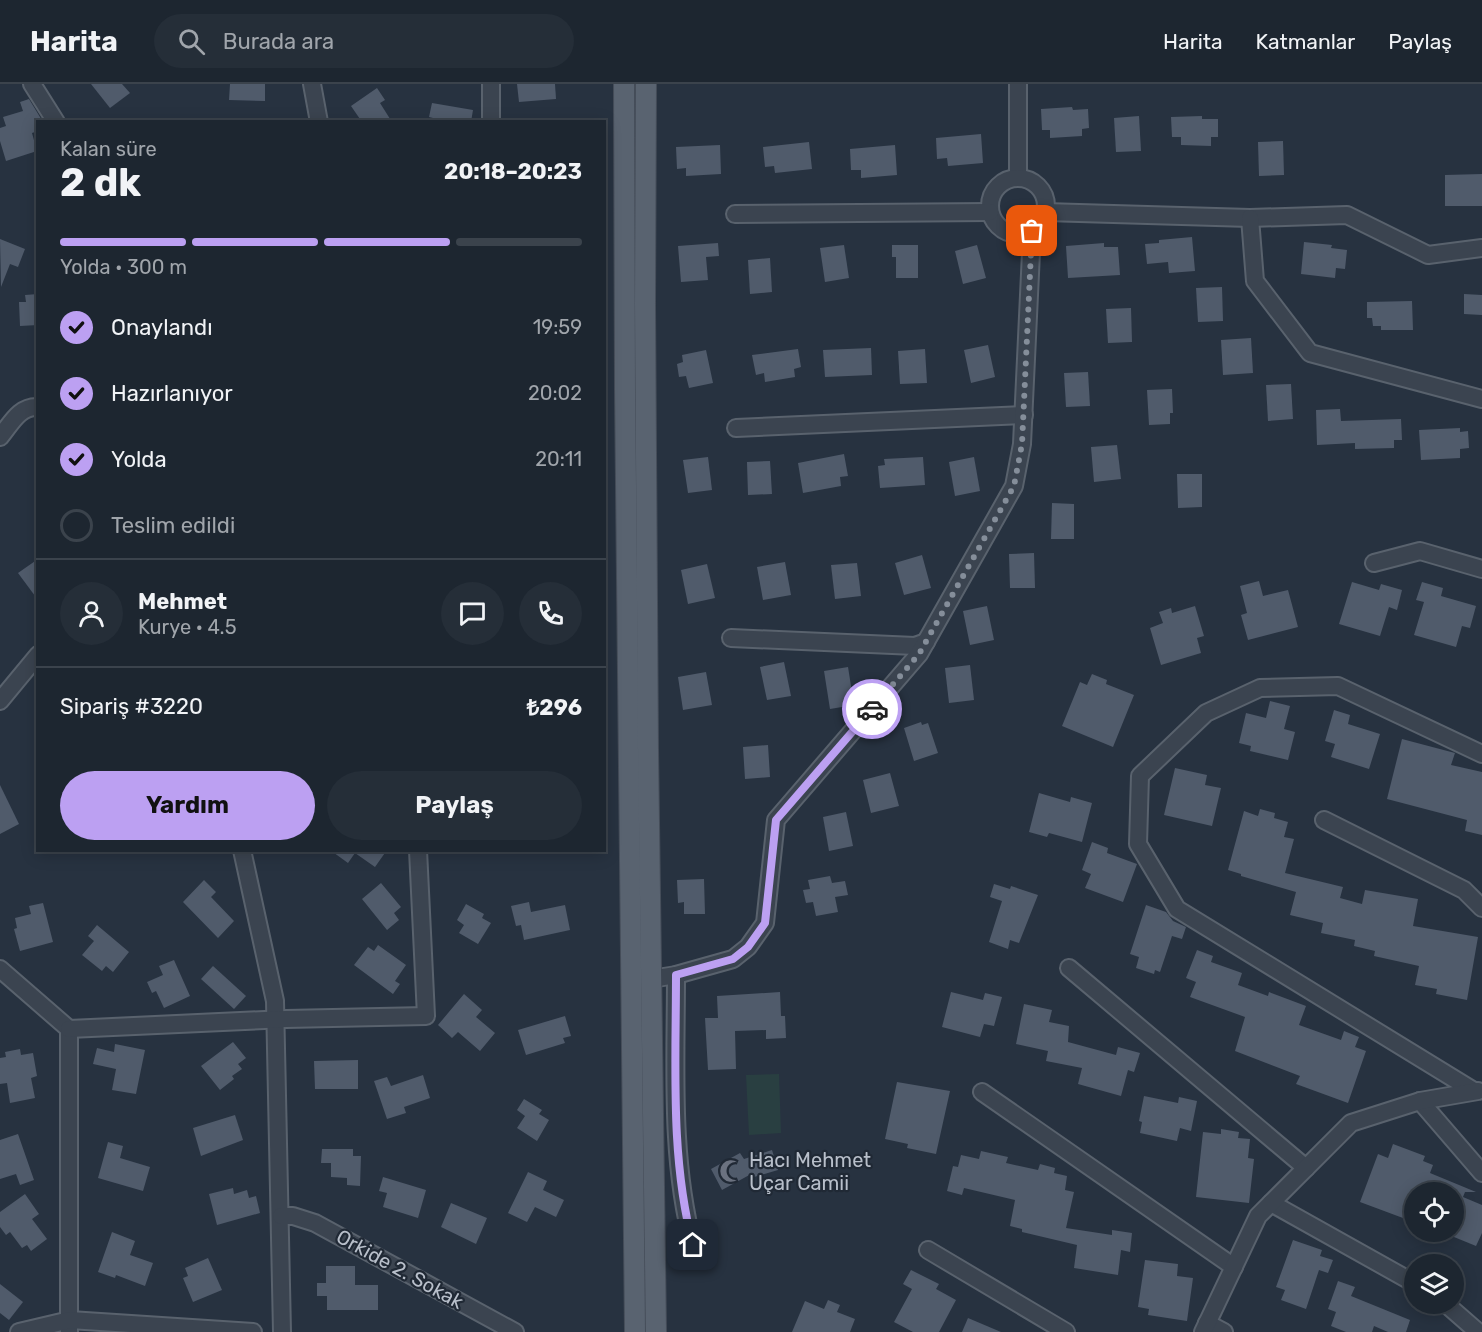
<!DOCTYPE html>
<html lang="tr">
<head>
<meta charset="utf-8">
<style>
	:root { --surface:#1d2630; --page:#252e38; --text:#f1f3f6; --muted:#a0a5ab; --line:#3b434c; --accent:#bca0f2 }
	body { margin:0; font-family:Rubik,sans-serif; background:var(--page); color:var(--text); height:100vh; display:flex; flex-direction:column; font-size:22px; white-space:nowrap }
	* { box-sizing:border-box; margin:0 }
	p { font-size:20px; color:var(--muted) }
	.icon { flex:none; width:33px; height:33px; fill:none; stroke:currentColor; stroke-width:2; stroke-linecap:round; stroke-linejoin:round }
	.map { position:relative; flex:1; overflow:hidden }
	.sheet { position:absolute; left:36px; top:36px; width:570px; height:732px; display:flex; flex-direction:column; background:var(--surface); border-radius:0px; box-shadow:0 3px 15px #0003,0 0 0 2px var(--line) }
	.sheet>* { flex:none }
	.buttons { position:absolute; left:1404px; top:1098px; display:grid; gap:12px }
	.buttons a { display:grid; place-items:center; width:60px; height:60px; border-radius:50%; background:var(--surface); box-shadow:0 3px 15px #0003,0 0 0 2px var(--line); font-size:30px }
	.pin { position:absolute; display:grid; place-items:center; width:51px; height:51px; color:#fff; margin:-26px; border-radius:12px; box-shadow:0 3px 9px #0006 }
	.courier { position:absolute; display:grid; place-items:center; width:60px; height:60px; margin:-30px; border:4px solid #bca0f2; border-radius:50%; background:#fff; color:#222; box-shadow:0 2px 8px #0007 }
	.headline em { font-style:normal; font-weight:700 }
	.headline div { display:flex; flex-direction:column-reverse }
	.headline { display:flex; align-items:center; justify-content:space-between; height:102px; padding:0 24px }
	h1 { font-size:39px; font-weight:700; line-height:45px }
	.bar { display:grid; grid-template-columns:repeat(4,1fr); gap:9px 6px; align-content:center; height:72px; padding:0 24px }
	.bar i { height:8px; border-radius:4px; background:var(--line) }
	.bar .active { background:var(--accent) }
	.bar p { grid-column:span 4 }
	.line { display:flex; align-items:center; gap:15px; padding:0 24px; border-top:2px solid var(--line) }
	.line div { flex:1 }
	.round { display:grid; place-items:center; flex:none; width:63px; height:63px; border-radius:32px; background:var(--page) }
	ol { padding:0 24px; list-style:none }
	li { display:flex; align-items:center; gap:18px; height:66px }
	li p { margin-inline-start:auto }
	li .icon { padding:6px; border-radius:50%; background:var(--accent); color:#111; stroke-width:4 }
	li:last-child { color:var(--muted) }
	li i { width:33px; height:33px; border:3px solid var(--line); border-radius:50% }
	.primary-button { display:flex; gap:12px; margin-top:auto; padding:12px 24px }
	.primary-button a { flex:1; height:69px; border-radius:36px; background:var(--accent); color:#111; font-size:24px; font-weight:700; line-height:69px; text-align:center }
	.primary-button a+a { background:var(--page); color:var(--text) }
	header { display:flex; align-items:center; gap:36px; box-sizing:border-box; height:84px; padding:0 30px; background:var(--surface); border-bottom:2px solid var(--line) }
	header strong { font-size:28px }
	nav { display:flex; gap:33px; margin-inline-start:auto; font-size:21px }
	.search { width:420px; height:54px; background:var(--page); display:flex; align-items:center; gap:15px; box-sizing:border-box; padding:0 21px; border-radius:33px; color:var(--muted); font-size:22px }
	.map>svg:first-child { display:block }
</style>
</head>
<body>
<header>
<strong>Harita</strong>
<div class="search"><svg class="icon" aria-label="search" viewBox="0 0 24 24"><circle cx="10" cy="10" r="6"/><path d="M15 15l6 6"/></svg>Burada ara</div>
<nav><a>Harita</a><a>Katmanlar</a><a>Paylaş</a></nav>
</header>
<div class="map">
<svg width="1482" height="1248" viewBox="0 0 1482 1248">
	<rect width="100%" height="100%" fill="#273240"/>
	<path fill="#293f41" d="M779,990L781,1049L749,1051L746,991Z"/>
	<g fill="#505b6b">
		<path d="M91,0H122L130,9L110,24Z"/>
		<path d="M230,0H265V17L229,16Z"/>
		<path d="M517,0H555L556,15L519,18Z"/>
		<path d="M377,4L385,16L380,19L392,38H362L351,22Z"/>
		<path d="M29,15L43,38H38V47L32,49L37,67L6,77L0,57V44L6,42L3,33L23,27L20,18Z"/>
		<path d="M432,19L473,26L471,38H437V35L429,33Z"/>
		<path d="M1072,23L1073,26L1088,25L1089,44L1082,45V52L1050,54V46H1042L1041,25Z"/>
		<path d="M1139,32L1141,67L1116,68L1114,34Z"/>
		<path d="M1202,32V35H1218V53H1211V62L1181,61V53H1172L1171,33Z"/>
		<path d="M981,50L983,79L948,82L947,74L937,75L936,54Z"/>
		<path d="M1283,57L1284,91L1259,92L1258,58Z"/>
		<path d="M809,58L812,85L775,89L774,82L765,83L763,63Z"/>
		<path d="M720,61L721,90L686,92V84L677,85L676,63Z"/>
		<path d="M895,61L897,91L861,94V86H851L850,65Z"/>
		<path d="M1482,90V122H1445V91Z"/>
		<path d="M1192,153L1195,187L1169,189L1168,178L1147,180L1145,160L1159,159V156Z"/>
		<path d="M0,155L25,165L18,183L10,180L1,203Z"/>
		<path d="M1304,158L1332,161L1331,164L1347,166L1345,185L1336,184L1335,194L1301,190Z"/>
		<path d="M718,159L719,172L706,173L708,196L681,198L678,162Z"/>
		<path d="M1104,159V163H1118L1120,191L1068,194L1066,162Z"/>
		<path d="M844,161L849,194L825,198L820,164Z"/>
		<path d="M892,161H918V194H896V173H892Z"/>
		<path d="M977,161L986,194L963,200L955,167Z"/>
		<path d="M770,174L772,208L750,210L748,176Z"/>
		<path d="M1222,203L1223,237L1198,238L1196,204Z"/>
		<path d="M38,210V241L20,242L19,218H26L25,211Z"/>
		<path d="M1464,210L1482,211V231L1464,230Z"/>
		<path d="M1412,217L1413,246H1381V242H1373L1372,234H1367V218Z"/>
		<path d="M1131,224L1132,258L1108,259L1106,225Z"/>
		<path d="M1251,254L1253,289L1223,291L1221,256Z"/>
		<path d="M988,261L995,293L971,299L964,266Z"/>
		<path d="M871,264L872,291L825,293L823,266Z"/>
		<path d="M798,265L801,283L794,285L795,293L765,298L764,289L756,291L752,271Z"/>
		<path d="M925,265L927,299L900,300L898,267Z"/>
		<path d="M706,266L713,299L689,304L686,292L679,293L677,280L683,278L682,271Z"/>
		<path d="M1088,288L1090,322L1066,323L1064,289Z"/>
		<path d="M1291,300L1293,335L1268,337L1266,301Z"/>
		<path d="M1172,305L1173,329H1170V340L1149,341L1147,306Z"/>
		<path d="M1340,325L1341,337L1401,335L1402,356H1394V364L1355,365V359L1317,361L1316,326Z"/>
		<path d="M1460,344V348L1468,347L1469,364L1460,365V374L1421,376L1419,346Z"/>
		<path d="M1117,361L1121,395L1094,398L1091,363Z"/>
		<path d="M844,370L848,392L840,393L841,402L803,409L798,379Z"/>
		<path d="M708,373L712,406L688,409L683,376Z"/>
		<path d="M923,373L925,401L880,404L878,382L885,381L884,375Z"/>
		<path d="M974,373L980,407L955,412L949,378Z"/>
		<path d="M770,377L772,410L748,411L747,378Z"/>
		<path d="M1177,390H1202V423L1178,424Z"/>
		<path d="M1052,419L1074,420V455H1051Z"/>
		<path d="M1034,469L1035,504H1010L1009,470Z"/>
		<path d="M922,471L931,504L904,511L895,479Z"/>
		<path d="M38,475V516L18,489Z"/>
		<path d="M785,478L791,511L763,516L757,483Z"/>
		<path d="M857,479L861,512L835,515L831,481Z"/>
		<path d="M707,480L715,514L688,520L681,486Z"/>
		<path d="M1259,497L1263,512L1288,506L1298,543L1248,556L1241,531L1247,529L1240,502Z"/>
		<path d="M1352,498L1379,506L1381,500L1402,506L1397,526L1389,523L1380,552L1339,540Z"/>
		<path d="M1422,498L1443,504L1441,512L1476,522L1470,544L1462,542L1456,563L1414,551L1424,518L1416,516Z"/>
		<path d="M987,522L994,556L970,561L963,527Z"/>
		<path d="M1195,522L1204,552L1197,554L1201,569L1161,581L1150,544L1163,539L1159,528L1171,524L1172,529Z"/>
		<path d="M784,578L791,612L767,616L760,583Z"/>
		<path d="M970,581L974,616L949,619L945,584Z"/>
		<path d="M848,583L854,621L830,625L824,587Z"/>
		<path d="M706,588L712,621L683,626L678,593Z"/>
		<path d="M1092,590L1107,596L1106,600L1134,611L1113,663L1062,642L1080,598L1087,601Z"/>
		<path d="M1270,617L1290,622L1284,645L1295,648L1288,676L1250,667L1251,662L1239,659L1246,629L1266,634Z"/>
		<path d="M1334,626L1350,631L1348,640L1380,650L1369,685L1331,673L1335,660L1325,657Z"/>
		<path d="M921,638L922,641L928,639L938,669L914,677L904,644Z"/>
		<path d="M1402,655L1455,669L1451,681L1482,688V751L1465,747L1467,736L1387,715Z"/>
		<path d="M768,661L770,693L745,695L743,663Z"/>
		<path d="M1175,684L1207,691L1205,701L1221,704L1212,742L1164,731Z"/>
		<path d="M890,689L899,722L871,729L863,696Z"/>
		<path d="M0,701L19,740L0,750Z"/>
		<path d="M1039,709L1070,718L1071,713L1092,719L1082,758L1049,749L1047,753L1029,748Z"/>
		<path d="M1260,725L1275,729L1274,734L1288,738L1284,753L1294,755L1285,789L1343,803L1340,814L1362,820L1365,806L1418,815L1413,842L1478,853L1467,916L1436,910L1437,905L1415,901L1419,882L1374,872L1375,867L1354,862L1355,856L1321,849L1323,839L1290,831L1296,808L1241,792V790L1228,786L1244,727L1258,732Z"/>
		<path d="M846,728L853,762L829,767L823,733Z"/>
		<path d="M1092,758L1108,764L1107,769L1137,780L1123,818L1085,804L1091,790L1082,786Z"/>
		<path d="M330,766H387L375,783L355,769L348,779Z"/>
		<path d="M830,792L832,799L845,797L848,811L835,813L838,828L816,832L813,818L806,819L803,806L810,805L808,796Z"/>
		<path d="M704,795L705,830H684V818L678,819L677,796Z"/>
		<path d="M204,796L216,808L211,813L234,837L218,854L183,818Z"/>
		<path d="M381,799L401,823L394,829L399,836L387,846L362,815Z"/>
		<path d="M994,800L1010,805L1011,802L1038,811L1019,859L1010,856L1008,865L989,858L1002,817L990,813Z"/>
		<path d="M529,818L531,828L565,821L570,846L524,856L521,841L516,842L511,822Z"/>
		<path d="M43,819L53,858L20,867L14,845L17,844L15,834L31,830L29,822Z"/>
		<path d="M466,820L484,830L482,834L491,839L478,860L459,849L464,841L457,836Z"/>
		<path d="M1146,821L1166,828L1173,837L1186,843L1182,855L1172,852L1160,888L1155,886L1154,890L1136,884L1139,873L1130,870Z"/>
		<path d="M97,841L129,868L113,888L106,882L102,887L82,871L94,857L88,852Z"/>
		<path d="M378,861L406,881L395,897L400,900L393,910L354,881L368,863L374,867Z"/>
		<path d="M1197,866L1213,872L1211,878L1242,889L1238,901L1268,912L1269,908L1306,922L1299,941L1341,956L1344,947L1359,953L1355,963L1366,967L1348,1019L1296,1000L1300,992L1235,967L1245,933L1190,913L1196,898L1186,894Z"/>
		<path d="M174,876L190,912L164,924L156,907L152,909L147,898L163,891L159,882Z"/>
		<path d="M213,882L246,912L234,925L201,895Z"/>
		<path d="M780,908L781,932H785L786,954L766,955V946L735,947L736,985L708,986L705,934H718L717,912Z"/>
		<path d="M951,908L983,916L985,909L1002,913L994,942L984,940L980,953L942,943Z"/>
		<path d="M464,910L482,926L476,933L495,949L480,967L458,948L452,954L438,941Z"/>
		<path d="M1024,920L1052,926L1049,938L1069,942L1068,958L1116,971L1118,963L1140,969L1134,988L1128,986L1121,1012L1078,1000L1082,984L1046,977L1048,967L1016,960Z"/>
		<path d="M565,932L571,952L563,954L565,959L526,971L518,946Z"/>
		<path d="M233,958L246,974L238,980L242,985L232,992L234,995L220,1006L201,982Z"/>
		<path d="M115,960L145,966L136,1010L112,1006L116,985L93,980L97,964L114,968Z"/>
		<path d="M20,965L21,971L33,969L37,992L31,994L35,1014L10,1019L7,999L0,1000V974L6,973L5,968Z"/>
		<path d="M358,976V1005H315L314,977Z"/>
		<path d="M423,991L430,1014L404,1023L406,1029L387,1035L374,997L387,993L391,1002Z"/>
		<path d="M897,998L950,1007L936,1070L907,1064L908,1060L885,1055Z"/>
		<path d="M1144,1012L1178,1019L1179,1013L1197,1017L1191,1047L1180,1044L1177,1057L1140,1049L1142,1038L1139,1037Z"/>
		<path d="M524,1015L542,1026L539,1030L549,1036L537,1057L517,1044L525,1032L517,1026Z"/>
		<path d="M235,1031L243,1056L201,1072L193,1044Z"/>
		<path d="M1221,1045L1239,1048L1238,1054L1250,1055L1248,1074L1254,1075L1249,1119L1196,1113L1203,1048L1221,1050Z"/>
		<path d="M18,1050L34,1096L20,1101L16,1090L0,1095V1056Z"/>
		<path d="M108,1058L123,1062L120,1074L150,1083L143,1107L98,1094Z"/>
		<path d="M1393,1060L1425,1072L1423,1077L1433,1081L1430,1089L1476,1108H1465L1463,1113L1482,1121V1149L1476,1162L1454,1153V1108H1414V1130L1411,1137L1360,1118L1378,1070L1388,1074Z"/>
		<path d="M322,1065H353V1072H361L360,1102L347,1101V1094L331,1093V1079H321Z"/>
		<path d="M772,1066L778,1086L754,1093L753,1089L722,1106L711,1085L740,1069L744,1075Z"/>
		<path d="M981,1067L1008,1073L1006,1079L1038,1086L1040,1080L1055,1084L1054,1089L1067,1092L1065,1106L1074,1108L1066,1144L1112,1151V1146L1132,1149L1130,1168L1121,1166L1118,1191L1074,1184L1077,1161L1022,1148V1145L1010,1142L1015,1116L964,1104L962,1111L947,1107L953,1082L958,1083L961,1071L979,1075Z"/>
		<path d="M528,1088L547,1097L543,1106L564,1116L556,1133L535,1123L527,1138L508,1129Z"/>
		<path d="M383,1093L426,1106L418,1134L383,1123L387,1109L379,1107Z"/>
		<path d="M233,1104L234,1110L247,1106L249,1114L256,1112L260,1129L217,1141L209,1110Z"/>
		<path d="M25,1110L39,1130L32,1135L47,1155L31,1167L27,1161L22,1164L10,1148L6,1151L0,1143V1128Z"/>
		<path d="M451,1119L487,1134L476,1160L441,1143Z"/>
		<path d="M112,1148L135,1157L130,1171L153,1179L145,1202L116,1191L115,1194L98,1188Z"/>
		<path d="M1293,1156L1322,1166L1320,1172L1333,1176L1328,1189L1319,1186L1306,1225L1281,1216L1285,1206L1276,1203Z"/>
		<path d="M208,1174L222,1206L193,1218L183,1194L188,1192L185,1184Z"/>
		<path d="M1145,1176L1178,1180L1177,1192L1193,1194L1187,1237L1148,1231L1149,1225L1138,1223Z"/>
		<path d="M326,1182H355V1201H378V1226H327V1212H317V1199H326Z"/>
		<path d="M911,1186L939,1200L936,1205L956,1216L939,1248H913L894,1238L912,1205L903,1200Z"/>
		<path d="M1338,1197L1355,1203L1351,1212L1410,1236L1406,1248H1388L1374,1242L1372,1248H1346L1331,1242L1336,1228L1328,1225Z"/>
		<path d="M0,1200L23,1218L9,1236L0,1229Z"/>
		<path d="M828,1216L840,1221L837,1228L855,1235L850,1248H792L805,1217L824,1225Z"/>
		<path d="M968,1234L1001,1248H962Z"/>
	</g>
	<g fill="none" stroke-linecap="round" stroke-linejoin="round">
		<g stroke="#59626d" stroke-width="20">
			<g id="minor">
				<path d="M32,0L56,38"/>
				<path d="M312,0L319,38"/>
				<path d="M1018,0V94"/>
				<path d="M491,38V0"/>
				<circle cx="1018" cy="122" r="28"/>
				<path d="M1045,128L1250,134L1347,131L1428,171L1482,164"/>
				<path d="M735,130L990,128"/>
				<path d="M1250,134L1255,197L1310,269L1482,315"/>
				<path d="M736,344L1024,331"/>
				<path d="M0,353C11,340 19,322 38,323"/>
				<path d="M1374,479L1420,467L1482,485"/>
				<path d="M731,554L915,562L926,558"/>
				<path d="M0,617L38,571"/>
				<path d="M1324,736L1464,806L1482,824"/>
				<path d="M242,766L275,917L282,1248"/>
				<path d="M1069,884L1306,1084"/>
				<path d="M0,885L69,945V1248"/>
				<path d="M676,891C676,981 670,1074 693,1161"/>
				<path d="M651,895L676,891L733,875L748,863L765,839L776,736L919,570L1014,402L1022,360L1032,147"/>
				<path d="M69,945L286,935L426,932L418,766"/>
				<path d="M1474,1007L1177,825L1138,760L1140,692L1206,629L1260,604L1338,602L1482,670"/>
				<path d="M982,1008L1234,1183"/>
				<path d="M1420,1017L1482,1089"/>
				<path d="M1271,1119L1414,1199"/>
				<path d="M281,1132H293L315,1139L515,1248"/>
				<path d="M928,1166L1066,1248"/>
				<path d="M1446,1220L1478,1248"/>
				<path d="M1207,1239L1224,1248"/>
				<path d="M19,1248L70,1236L253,1248"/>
				<path d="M1203,1248L1258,1132L1351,1039L1420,1017L1478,1007"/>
			</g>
		</g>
		<g stroke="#454d59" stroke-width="22">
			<g id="major">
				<path d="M624,0L625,306L635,1248"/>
				<path d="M646,0L645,220L648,665L656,1248"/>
			</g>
		</g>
		<use href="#minor" stroke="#3b4450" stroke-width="16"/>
		<use href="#major" stroke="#596370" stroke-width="20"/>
	</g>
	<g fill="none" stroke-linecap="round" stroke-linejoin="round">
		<path stroke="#858e9a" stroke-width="6" stroke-dasharray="0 10.8" d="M872,625L919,570L1014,402L1022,360L1032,147"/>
		<path stroke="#bca0f2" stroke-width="8" d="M693,1161C670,1074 676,980 676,891L733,875L748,863L765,839L776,736L872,625"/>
	</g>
	<defs>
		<g id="mosque-bare" transform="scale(1.8)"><path d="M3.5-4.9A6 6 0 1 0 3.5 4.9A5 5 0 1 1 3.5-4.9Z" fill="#6b7280" stroke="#202935" stroke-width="2.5" paint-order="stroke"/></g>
	</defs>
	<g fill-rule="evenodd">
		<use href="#mosque-bare" x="731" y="1087"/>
	</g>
	<g text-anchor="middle" stroke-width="4.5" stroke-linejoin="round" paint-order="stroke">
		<g font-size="20" fill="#b8bfca" stroke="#202935" text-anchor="start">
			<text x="749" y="1083">Hacı Mehmet<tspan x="749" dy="23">Uçar Camii</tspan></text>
		</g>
		<g font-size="20" fill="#b8bfca" stroke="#202935">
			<text transform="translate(400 1185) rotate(29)" y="7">Orkide 2. Sokak</text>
		</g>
	</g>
</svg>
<div class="buttons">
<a><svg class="icon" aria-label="locate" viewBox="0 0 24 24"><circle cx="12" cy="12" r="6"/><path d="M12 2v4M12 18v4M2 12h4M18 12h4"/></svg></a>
<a><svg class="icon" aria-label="layers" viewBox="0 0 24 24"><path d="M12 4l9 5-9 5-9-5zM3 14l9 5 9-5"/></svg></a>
</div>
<div class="pin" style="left:1032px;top:147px;background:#ea580c"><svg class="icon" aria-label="bag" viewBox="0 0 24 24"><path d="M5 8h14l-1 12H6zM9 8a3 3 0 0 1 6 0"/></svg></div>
<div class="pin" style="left:693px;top:1161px;background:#1f2937"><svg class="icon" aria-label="home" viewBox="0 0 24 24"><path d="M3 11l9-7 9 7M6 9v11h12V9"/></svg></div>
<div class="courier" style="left:872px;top:625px"><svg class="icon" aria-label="car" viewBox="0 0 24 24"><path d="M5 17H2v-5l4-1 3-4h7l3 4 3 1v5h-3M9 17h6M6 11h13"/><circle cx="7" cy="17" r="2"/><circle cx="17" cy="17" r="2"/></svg></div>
<section class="sheet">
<div class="headline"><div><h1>2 dk</h1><p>Kalan süre</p></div><em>20:18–20:23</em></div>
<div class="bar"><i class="active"></i><i class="active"></i><i class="active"></i><i></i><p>Yolda · 300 m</p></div>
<ol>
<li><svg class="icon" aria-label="check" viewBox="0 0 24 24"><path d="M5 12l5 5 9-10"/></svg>Onaylandı<p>19:59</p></li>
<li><svg class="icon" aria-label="check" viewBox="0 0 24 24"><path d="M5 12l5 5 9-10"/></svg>Hazırlanıyor<p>20:02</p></li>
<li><svg class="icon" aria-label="check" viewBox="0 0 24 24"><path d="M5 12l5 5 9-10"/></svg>Yolda<p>20:11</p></li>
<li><i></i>Teslim edildi</li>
</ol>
<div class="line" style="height:108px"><a class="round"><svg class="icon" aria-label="person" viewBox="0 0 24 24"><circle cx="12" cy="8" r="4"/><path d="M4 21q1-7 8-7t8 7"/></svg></a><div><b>Mehmet</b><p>Kurye · 4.5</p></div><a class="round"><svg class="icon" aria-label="chat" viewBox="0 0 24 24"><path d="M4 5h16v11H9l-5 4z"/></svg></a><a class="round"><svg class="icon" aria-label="phone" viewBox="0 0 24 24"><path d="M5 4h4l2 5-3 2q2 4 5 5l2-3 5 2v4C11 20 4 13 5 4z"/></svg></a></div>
<div class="line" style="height:78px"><div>Sipariş #3220</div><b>₺296</b></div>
<div class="primary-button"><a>Yardım</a><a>Paylaş</a></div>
</section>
</div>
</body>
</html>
